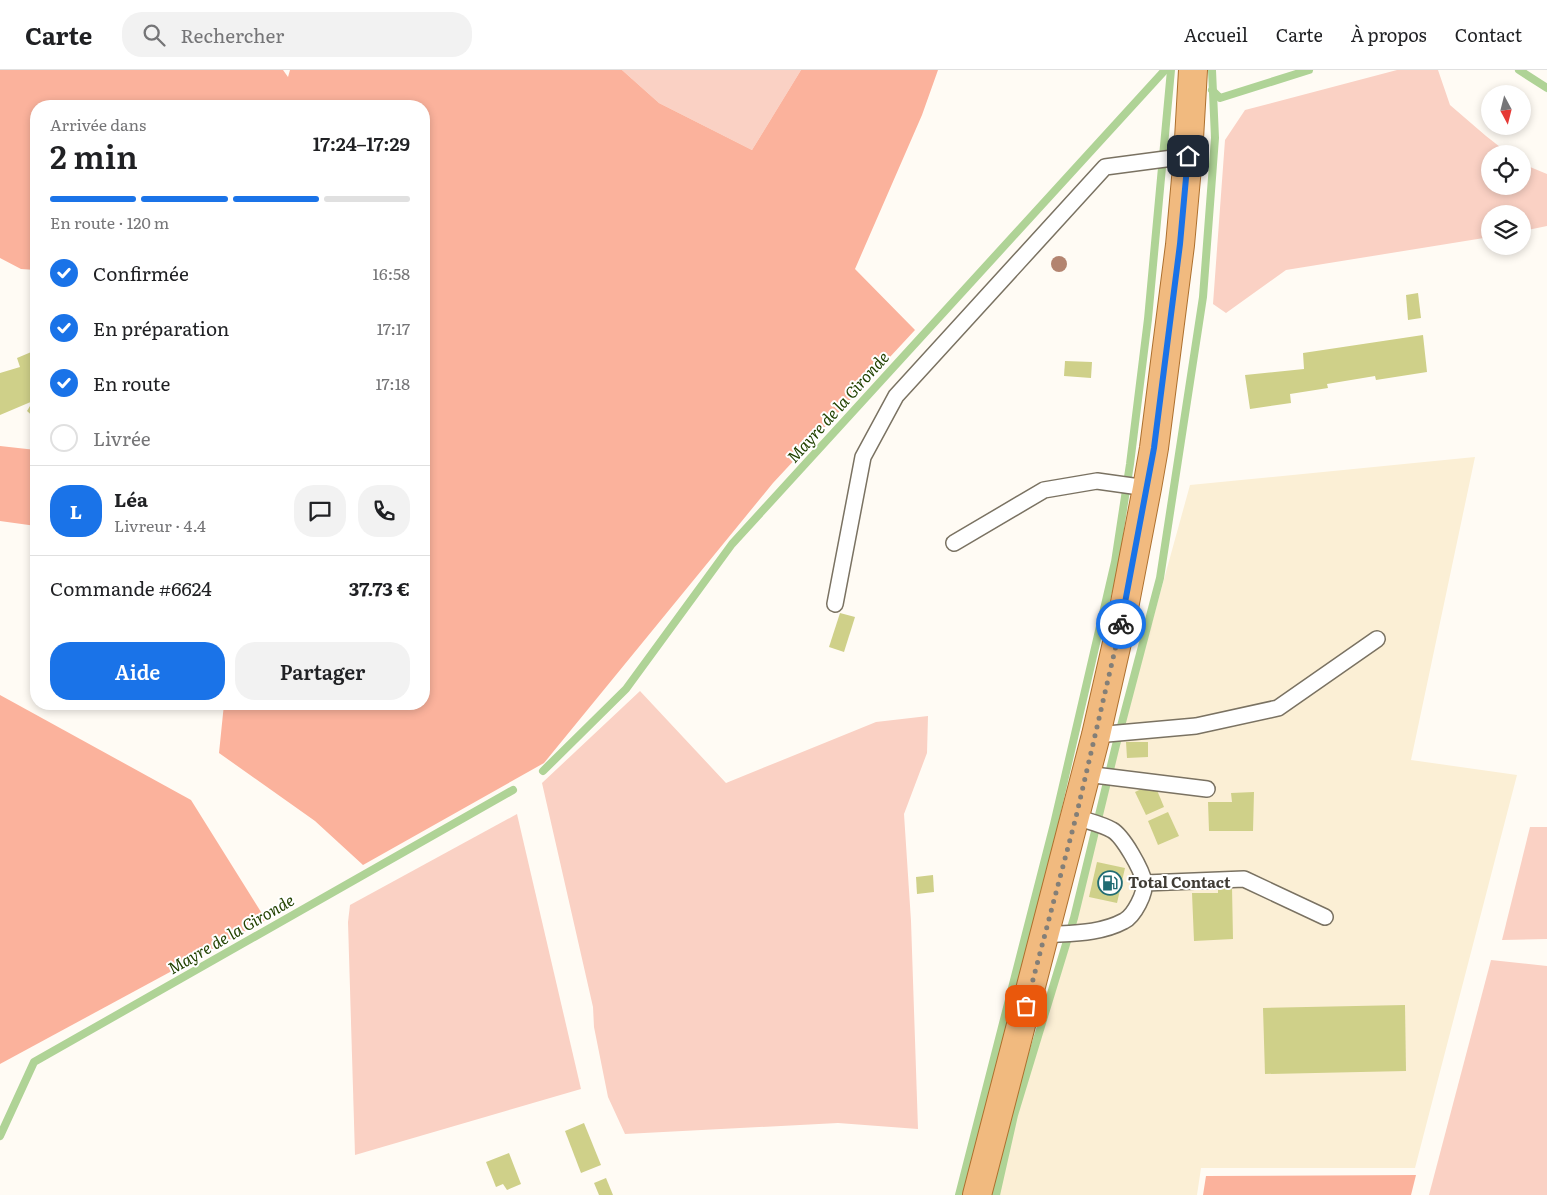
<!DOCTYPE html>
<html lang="fr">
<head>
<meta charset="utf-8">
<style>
	:root { --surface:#fff; --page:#f2f2f2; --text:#202124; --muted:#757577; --line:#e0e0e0; --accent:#1a73e8 }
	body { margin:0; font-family:Literata,serif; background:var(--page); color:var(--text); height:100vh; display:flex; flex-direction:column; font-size:19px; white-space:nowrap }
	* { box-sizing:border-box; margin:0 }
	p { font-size:16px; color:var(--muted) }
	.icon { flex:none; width:28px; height:28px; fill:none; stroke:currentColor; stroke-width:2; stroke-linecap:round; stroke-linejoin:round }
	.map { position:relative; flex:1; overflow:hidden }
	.details { position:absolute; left:30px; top:30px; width:400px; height:610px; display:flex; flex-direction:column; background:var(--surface); border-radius:20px; box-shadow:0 2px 8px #0003 }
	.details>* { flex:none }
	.needle { width:32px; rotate:173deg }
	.buttons { position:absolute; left:1481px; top:15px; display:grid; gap:10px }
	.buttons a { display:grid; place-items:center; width:50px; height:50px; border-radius:50%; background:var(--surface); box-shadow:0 2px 8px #0003; font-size:25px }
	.pin { position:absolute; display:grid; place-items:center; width:42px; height:42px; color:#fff; margin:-21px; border-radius:10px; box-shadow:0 2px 8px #0006 }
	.courier { position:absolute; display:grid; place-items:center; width:50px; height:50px; margin:-25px; border:4px solid #1a73e8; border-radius:50%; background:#fff; color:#222; box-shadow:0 1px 6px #0007 }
	.head em { font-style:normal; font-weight:600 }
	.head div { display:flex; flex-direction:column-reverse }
	.head { display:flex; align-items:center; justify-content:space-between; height:85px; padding:0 20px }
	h1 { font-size:32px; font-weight:600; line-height:38px }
	.bar { display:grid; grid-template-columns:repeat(4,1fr); gap:8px 5px; align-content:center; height:60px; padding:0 20px }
	.bar i { height:6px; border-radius:4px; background:var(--line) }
	.bar .active { background:var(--accent) }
	.bar p { grid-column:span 4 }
	.line { display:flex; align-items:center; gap:12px; padding:0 20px; border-top:1px solid var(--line) }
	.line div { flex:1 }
	.round { display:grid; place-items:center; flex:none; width:52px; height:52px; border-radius:20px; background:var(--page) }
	ol { padding:0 20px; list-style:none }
	li { display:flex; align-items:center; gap:15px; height:55px }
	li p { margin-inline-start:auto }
	li .icon { padding:5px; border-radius:50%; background:var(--accent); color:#fff; stroke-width:4 }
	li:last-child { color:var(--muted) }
	li i { width:28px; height:28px; border:2px solid var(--line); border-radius:50% }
	.action { display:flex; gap:10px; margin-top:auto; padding:10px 20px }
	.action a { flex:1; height:58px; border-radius:20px; background:var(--accent); color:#fff; font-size:20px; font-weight:600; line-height:58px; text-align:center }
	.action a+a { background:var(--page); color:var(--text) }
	header { display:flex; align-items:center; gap:30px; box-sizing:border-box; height:70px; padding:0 25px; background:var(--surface); border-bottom:1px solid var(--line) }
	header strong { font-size:24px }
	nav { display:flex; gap:28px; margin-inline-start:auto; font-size:18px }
	.search { width:350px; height:45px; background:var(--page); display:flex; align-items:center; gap:12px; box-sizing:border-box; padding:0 18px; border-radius:20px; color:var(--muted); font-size:19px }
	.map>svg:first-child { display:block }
</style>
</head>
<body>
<header>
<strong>Carte</strong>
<div class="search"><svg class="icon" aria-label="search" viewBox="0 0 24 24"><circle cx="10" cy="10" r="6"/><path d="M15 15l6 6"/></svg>Rechercher</div>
<nav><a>Accueil</a><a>Carte</a><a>À propos</a><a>Contact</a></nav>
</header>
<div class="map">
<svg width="1547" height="1125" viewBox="0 0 1547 1125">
	<rect width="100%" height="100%" fill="#fffbf4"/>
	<path fill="#fbefd5" d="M1475,387L1411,690L1517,705L1415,1098H1201L1197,1125H994L1190,415Z"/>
	<g fill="#fad1c4">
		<path d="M622,0H801L752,80L659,33Z"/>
		<path d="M1397,0H1438L1450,35L1486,66L1509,84H1490V116H1522L1523,94L1547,104V156L1523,161L1522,144H1490V167L1286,200L1226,243L1213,234L1225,70L1245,40Z"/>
		<path d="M640,621L726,713L876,652L928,646L927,683L904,744L911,851L918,1059L838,1053L625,1064L608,1027L594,957L593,937L542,713Z"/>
		<path d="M517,744L581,1019L355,1085L348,852L350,835Z"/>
		<path d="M1530,757H1547V869L1502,870Z"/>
		<path d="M1491,890L1547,896V1125H1429Z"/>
	</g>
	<g fill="#fbb29c">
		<path d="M0,0H283L288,7L290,0H622L659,33L752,80L801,0H938L922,45L855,199L915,260L773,413L544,693L363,795L315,751L219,683L224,634H424V36H36V200L21,199L0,188Z"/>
		<path d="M0,376L36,380V456L0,451Z"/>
		<path d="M0,625L191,730L266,850L0,994Z"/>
		<path d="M1416,1105L1411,1125H1203L1206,1106Z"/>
	</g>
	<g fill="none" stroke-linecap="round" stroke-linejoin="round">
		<g stroke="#afd396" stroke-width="8">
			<path d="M1519,0L1547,18"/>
			<path d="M1212,20L1220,28L1309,0"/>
			<path d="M543,701L626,619L732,474L1165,0"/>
			<path d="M0,1066L34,992L513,720"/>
			<path d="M959,1125L1054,754L1115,492L1130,394L1148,249L1171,0"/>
			<path d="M996,1125L1014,1045L1074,848L1116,675L1160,508L1203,227L1215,68L1212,0"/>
		</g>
	</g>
	<g fill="#cfd089">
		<path d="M1418,223L1421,248L1408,250L1406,225Z"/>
		<path d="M1423,265L1427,302L1376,310L1375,306L1327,314L1328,318L1290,324L1291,333L1250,339L1245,305L1304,299L1303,283Z"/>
		<path d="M36,280V349L27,341L33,331L0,345V303L20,297L17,288Z"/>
		<path d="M1065,291L1092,292L1091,308L1064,306Z"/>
		<path d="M840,543L855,547L844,582L829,577Z"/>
		<path d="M178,634H201V636L180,640Z"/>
		<path d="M1126,672H1148V687L1127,688Z"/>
		<path d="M1154,713L1164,737L1146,745L1135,722Z"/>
		<path d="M1254,722L1253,761H1209L1208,732H1232L1231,723Z"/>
		<path d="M1168,742L1179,766L1158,775L1148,751Z"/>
		<path d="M1097,792L1125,798L1117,833L1089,827Z"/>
		<path d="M933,805L934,822L917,824L916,807Z"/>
		<path d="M1232,817L1233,869L1194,871L1192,823H1218V818Z"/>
		<path d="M1405,935L1406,1001L1265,1004L1263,938Z"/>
		<path d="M584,1053L601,1095L581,1103L565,1061Z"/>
		<path d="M509,1083L521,1114L507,1120L503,1114L496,1117L486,1092Z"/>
		<path d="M606,1108L613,1125H599L594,1113Z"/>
	</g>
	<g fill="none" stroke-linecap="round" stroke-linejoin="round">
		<g stroke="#7a7262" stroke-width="18">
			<g id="service">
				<path d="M954,473L1044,420L1097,411L1147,418"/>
				<path d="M835,534L863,387L896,326L1105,97L1188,86"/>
				<path d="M1096,665L1196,656L1278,638L1377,569"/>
				<path d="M1086,704L1207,719"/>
				<path d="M1145,813L1244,809L1325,847"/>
				<path d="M1045,865C1071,863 1100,864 1124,851C1134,846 1146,823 1144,812C1142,800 1123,766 1112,760C1102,754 1087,751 1076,747"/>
			</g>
		</g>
		<g stroke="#ad702e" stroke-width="30">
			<path id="primary" d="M977,1125L1096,665L1119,564L1147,418L1154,378L1180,175L1188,86L1193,0"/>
		</g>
		<use href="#service" stroke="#fff" stroke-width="15"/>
		<use href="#primary" stroke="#f1ba7f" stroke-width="28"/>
	</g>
	<circle fill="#b38470" cx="1059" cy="194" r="8"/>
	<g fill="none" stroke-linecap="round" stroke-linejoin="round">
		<path stroke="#837f78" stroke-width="5" stroke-dasharray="0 9" d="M1026,936L1076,747L1121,554"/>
		<path stroke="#1a73e8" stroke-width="6" d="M1121,554L1154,378L1180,174L1188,86"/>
	</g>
	<defs>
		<g id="fuel-ring" transform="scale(1.25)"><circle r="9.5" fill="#fff" stroke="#216c73" stroke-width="1.5"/><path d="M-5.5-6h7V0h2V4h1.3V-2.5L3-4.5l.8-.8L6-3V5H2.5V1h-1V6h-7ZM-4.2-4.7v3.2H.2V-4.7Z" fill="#216c73"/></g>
	</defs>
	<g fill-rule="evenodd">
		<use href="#fuel-ring" x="1110" y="813"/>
	</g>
	<g text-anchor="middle" stroke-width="4" stroke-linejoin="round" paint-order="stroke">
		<g font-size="15" font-weight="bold" fill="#403c35" stroke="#fff" text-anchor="start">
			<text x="1128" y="818">Total Contact</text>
		</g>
		<g font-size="16" font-style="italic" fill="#224200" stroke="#fff">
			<text transform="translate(838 337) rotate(-48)" y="6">Mayre de la Gironde</text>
			<text transform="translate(231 864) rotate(-30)" y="6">Mayre de la Gironde</text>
		</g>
	</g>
</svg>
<div class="buttons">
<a><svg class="needle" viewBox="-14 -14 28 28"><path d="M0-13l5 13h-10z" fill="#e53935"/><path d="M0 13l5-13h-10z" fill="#757577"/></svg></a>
<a><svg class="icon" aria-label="locate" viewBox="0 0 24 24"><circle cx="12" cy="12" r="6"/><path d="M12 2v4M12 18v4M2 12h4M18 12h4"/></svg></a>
<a><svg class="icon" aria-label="layers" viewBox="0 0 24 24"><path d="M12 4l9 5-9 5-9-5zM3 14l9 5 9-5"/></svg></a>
</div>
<div class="pin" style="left:1026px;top:936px;background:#ea580c"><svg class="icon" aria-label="bag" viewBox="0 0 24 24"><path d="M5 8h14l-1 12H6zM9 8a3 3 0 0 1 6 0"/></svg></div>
<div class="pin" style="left:1188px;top:86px;background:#1f2937"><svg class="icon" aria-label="home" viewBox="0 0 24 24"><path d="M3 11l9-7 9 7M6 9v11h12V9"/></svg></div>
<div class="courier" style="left:1121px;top:554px"><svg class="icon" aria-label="bike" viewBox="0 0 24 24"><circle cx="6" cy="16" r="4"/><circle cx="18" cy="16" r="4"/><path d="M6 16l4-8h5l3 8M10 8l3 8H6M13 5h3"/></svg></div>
<section class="details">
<div class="head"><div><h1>2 min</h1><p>Arrivée dans</p></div><em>17:24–17:29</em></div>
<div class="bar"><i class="active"></i><i class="active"></i><i class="active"></i><i></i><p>En route · 120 m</p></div>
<ol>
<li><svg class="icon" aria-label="check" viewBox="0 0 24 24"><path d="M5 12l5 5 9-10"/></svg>Confirmée<p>16:58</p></li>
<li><svg class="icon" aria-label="check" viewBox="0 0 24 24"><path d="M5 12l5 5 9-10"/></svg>En préparation<p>17:17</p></li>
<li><svg class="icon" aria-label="check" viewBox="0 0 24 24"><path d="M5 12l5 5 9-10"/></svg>En route<p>17:18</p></li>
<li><i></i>Livrée</li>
</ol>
<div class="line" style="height:90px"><b class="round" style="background:var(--accent);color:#fff">L</b><div><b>Léa</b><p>Livreur · 4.4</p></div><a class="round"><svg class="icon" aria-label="chat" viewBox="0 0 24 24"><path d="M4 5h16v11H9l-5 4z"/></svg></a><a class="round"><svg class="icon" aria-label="phone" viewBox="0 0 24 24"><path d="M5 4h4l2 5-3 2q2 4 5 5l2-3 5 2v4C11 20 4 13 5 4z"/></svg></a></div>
<div class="line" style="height:65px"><div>Commande #6624</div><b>37.73 €</b></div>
<div class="action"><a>Aide</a><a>Partager</a></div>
</section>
</div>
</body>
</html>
